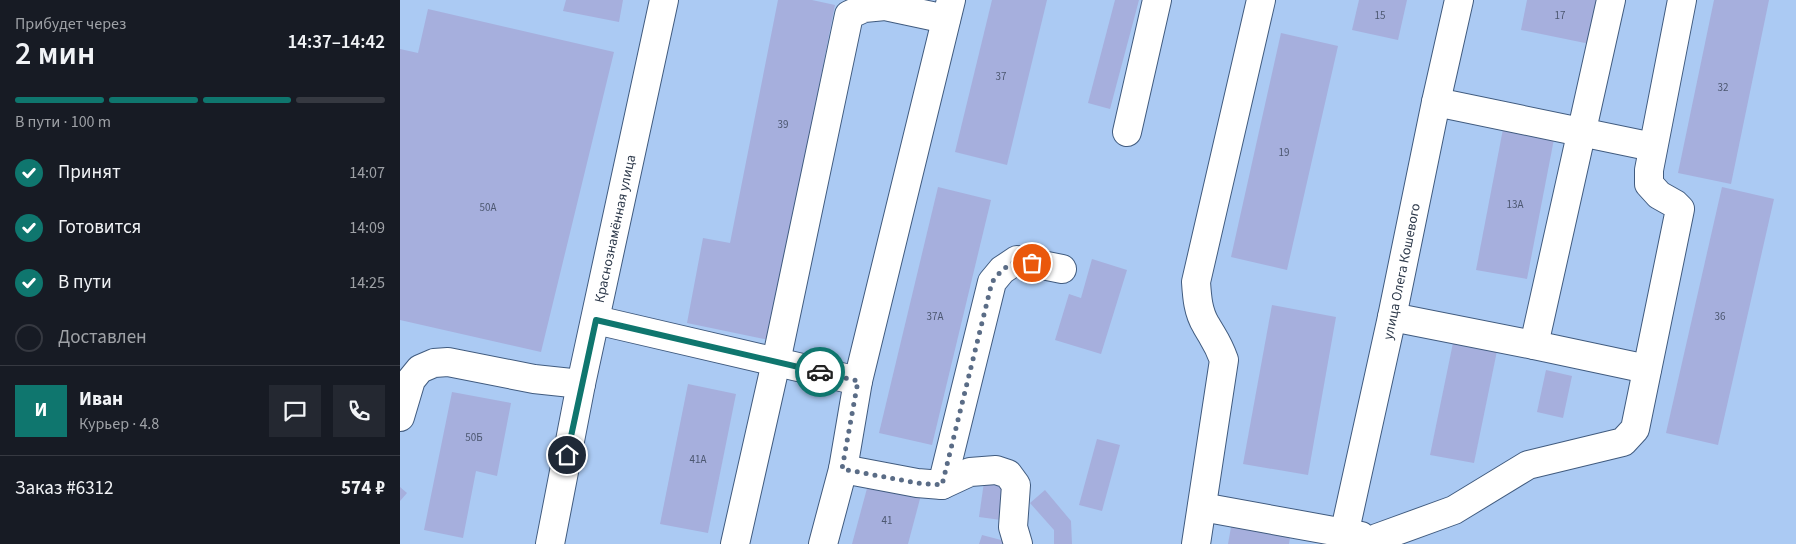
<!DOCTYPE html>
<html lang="ru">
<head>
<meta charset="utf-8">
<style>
	:root { --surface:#171b24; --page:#242831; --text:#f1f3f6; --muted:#9ea1a6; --line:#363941; --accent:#0f766e }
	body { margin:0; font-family:"Source Sans 3",sans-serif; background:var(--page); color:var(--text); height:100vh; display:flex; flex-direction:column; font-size:19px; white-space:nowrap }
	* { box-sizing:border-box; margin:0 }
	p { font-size:16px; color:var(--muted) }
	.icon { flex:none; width:28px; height:28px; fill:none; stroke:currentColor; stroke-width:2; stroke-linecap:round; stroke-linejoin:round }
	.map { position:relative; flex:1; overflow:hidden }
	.panel { display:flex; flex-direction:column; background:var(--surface); width:400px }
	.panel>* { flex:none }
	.pin { position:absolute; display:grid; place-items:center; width:42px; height:42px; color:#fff; margin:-21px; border:2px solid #fff; border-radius:50%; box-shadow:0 1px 5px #0007 }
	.courier { position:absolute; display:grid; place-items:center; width:50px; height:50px; margin:-25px; border:4px solid #0f766e; border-radius:50%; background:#fff; color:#222; box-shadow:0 1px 6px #0007 }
	.summary em { font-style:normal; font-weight:600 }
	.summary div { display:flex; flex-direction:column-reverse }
	.summary { display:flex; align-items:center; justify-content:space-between; height:85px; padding:0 15px }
	h1 { font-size:32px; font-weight:600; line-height:38px }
	.bar { display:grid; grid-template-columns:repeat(4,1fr); gap:8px 5px; align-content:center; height:60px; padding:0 15px }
	.bar i { height:6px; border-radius:4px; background:var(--line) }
	.bar .selected { background:var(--accent) }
	.bar p { grid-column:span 4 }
	.line { display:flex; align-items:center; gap:12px; padding:0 15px; border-top:1px solid var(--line) }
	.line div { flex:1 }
	.round { display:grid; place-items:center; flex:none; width:52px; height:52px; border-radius:0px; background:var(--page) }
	ol { padding:0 15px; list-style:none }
	li { display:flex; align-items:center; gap:15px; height:55px }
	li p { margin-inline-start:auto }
	li .icon { padding:5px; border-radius:50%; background:var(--accent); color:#fff; stroke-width:4 }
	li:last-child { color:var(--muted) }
	li i { width:28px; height:28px; border:2px solid var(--line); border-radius:50% }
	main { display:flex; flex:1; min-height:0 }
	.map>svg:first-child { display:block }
</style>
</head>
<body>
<main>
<section class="panel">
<div class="summary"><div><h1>2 мин</h1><p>Прибудет через</p></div><em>14:37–14:42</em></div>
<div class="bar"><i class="selected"></i><i class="selected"></i><i class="selected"></i><i></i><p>В пути · 100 m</p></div>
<ol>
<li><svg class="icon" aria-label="check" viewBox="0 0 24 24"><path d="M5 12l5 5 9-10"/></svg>Принят<p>14:07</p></li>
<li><svg class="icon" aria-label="check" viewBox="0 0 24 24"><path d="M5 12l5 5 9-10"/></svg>Готовится<p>14:09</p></li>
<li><svg class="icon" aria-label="check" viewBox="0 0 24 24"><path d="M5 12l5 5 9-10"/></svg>В пути<p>14:25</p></li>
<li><i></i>Доставлен</li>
</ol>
<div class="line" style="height:90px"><b class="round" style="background:var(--accent);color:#fff">И</b><div><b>Иван</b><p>Курьер · 4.8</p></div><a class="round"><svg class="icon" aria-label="chat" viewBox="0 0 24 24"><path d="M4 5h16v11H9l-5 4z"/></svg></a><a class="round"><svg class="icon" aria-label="phone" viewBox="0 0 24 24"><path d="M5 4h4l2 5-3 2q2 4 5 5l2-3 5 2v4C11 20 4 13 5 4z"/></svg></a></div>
<div class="line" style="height:65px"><div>Заказ #6312</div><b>574 ₽</b></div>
</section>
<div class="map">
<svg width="1396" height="544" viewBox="0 0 1396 544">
	<rect width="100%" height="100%" fill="#abcaf3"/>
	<g fill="#a6afdd">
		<path d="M166,0H223L219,22L163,11Z"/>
		<path d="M378,0H412L435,5L369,340L287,323L303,238L330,243Z"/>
		<path d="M592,0H647L607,165L555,152Z"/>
		<path d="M715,0H739L710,109L688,103Z"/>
		<path d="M959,0H1007L998,40L952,30Z"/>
		<path d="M1127,0H1199L1190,44L1121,30Z"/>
		<path d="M1314,0H1369L1331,184L1278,173Z"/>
		<path d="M28,9L214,52L141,352L0,320V49L18,53Z"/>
		<path d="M881,33L938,46L887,270L831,257Z"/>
		<path d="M1103,129L1154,139L1127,279L1076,270Z"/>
		<path d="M538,187L591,200L532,445L479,433Z"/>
		<path d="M1322,187L1374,199L1318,445L1266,433Z"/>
		<path d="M692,259L727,270L701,354L655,340L669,294L681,298Z"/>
		<path d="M872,305L936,317L908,475L843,464Z"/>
		<path d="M1054,338L1098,346L1074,463L1030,455Z"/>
		<path d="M1146,370L1172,376L1163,418L1137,412Z"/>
		<path d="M288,384L336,394L308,533L260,524Z"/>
		<path d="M52,392L111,403L97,476L76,471L63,538L24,530Z"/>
		<path d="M697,439L720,445L702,511L679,505Z"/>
		<path d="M469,481L521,495L508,544H452Z"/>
		<path d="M584,482L606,485L601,520L579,517Z"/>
		<path d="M0,487L7,493L0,501Z"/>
		<path d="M645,490L671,521L672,544H654V530L630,503Z"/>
		<path d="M833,516L892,526L889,544H828Z"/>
		<path d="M582,535L605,541L604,544H579Z"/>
	</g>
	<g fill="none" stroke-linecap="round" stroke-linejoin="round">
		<g stroke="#405b7f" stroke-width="30">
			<g id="minor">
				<path d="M1211,0L1134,345L1247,369"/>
				<path d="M1036,102L1253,147"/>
				<path d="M727,132L757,0"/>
				<path d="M992,317L1134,345"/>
				<path d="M196,320L458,381"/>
				<path d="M0,417L11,380L20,369L34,363L48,362L134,379L181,384"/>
				<path d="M443,469L517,483L542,485L570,472L596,470L608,474L616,485L613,527L618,544"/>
				<path d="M542,485L592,282L602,270L617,260L662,269"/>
				<path d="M802,507L961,536"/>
				<path d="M977,538L1054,510L1128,465L1223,442L1235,429L1279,214L1280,209L1275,204L1259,195L1249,184V170L1282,0"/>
				<path d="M335,544L376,362L449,15L464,8L485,6L546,19"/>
				<path d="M423,544L443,469L458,381L551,0"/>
				<path d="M796,544L824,360C818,343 814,339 806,325C798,312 797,297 796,282L861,0"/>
				<path id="s1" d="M942,544L992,317L1036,102L1059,0"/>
			</g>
		</g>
		<g stroke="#405b7f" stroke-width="30">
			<g id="major">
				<path id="s2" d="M150,544L181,384L264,0"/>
			</g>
		</g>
		<use href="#minor" stroke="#fff" stroke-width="28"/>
		<use href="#major" stroke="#fff" stroke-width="28"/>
	</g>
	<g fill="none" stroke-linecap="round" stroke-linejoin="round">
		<path stroke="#5a6c86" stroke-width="5" stroke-dasharray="0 9" d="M420,372L458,381L442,469L517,483L542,485L592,282L602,270L617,260L632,263"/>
		<path stroke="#0f766e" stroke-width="6" d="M167,455L196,320L420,372"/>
	</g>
	<g text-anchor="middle" stroke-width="5" stroke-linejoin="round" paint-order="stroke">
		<g font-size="11" fill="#4c5770">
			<text x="980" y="19">15</text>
			<text x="1160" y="19">17</text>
			<text x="601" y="80">37</text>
			<text x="1323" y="91">32</text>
			<text x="383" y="128">39</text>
			<text x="884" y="156">19</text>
			<text x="1115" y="208">13А</text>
			<text x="88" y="211">50А</text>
			<text x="535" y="320">37А</text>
			<text x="1320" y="320">36</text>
			<text x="74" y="441">50Б</text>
			<text x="298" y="463">41А</text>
			<text x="487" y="524">41</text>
		</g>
		<g font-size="14" fill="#2e3a4b" stroke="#bed7f8">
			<text dy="5" stroke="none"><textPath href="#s2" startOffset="322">Краснознамённая улица</textPath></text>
			<text dy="5" stroke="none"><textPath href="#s1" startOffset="279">улица Олега Кошевого</textPath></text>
		</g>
	</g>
</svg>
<div class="pin" style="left:632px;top:263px;background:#ea580c"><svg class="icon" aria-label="bag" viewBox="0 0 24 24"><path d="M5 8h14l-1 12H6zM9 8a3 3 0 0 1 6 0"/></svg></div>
<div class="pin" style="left:167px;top:455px;background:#1f2937"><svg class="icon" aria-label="home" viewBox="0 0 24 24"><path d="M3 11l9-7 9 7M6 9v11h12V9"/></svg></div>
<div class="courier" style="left:420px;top:372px"><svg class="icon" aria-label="car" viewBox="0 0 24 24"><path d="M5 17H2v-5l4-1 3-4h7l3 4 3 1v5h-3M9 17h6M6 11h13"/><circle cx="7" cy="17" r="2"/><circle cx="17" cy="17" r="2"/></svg></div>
</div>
</main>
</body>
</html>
